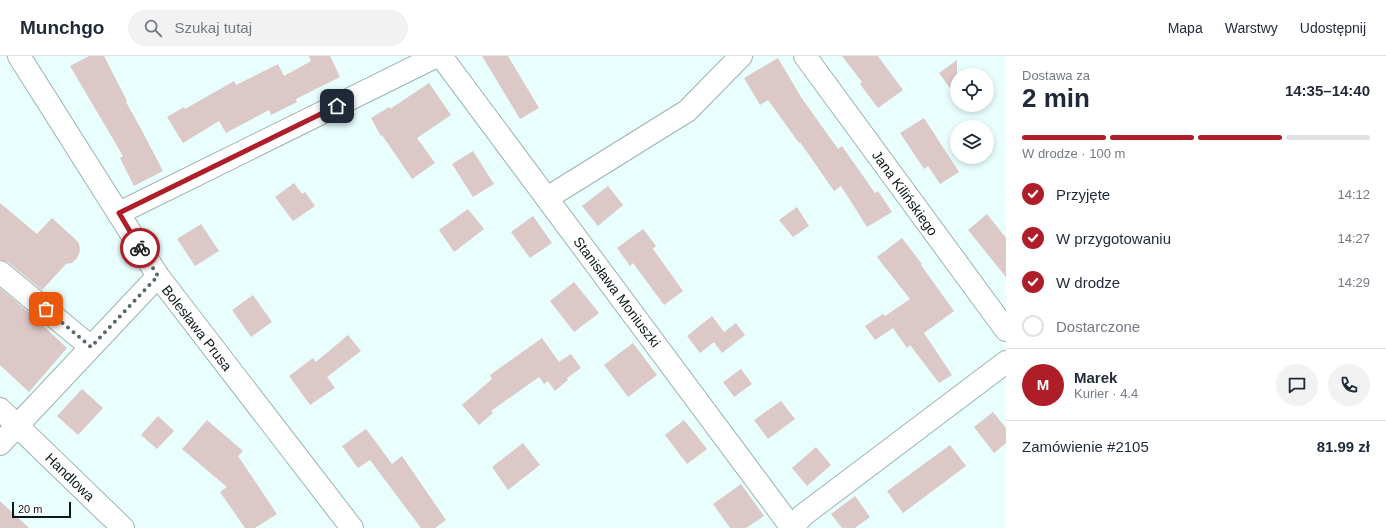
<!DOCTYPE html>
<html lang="pl">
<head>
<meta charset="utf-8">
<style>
	:root { --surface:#fff; --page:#f2f2f3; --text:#1f2937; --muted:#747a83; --line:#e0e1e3; --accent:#af1d28 }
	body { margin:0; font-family:Arial,sans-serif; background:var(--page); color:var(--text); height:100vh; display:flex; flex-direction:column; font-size:15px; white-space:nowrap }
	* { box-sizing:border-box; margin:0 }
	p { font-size:13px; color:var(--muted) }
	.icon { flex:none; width:22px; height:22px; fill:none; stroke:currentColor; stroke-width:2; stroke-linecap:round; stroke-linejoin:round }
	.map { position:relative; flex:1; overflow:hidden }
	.panel { display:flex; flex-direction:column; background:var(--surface); width:380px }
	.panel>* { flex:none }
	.tools { position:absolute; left:950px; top:12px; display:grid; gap:8px }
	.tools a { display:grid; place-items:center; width:44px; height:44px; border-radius:50%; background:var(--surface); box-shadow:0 2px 6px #0003; font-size:20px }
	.scale { position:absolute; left:12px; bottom:10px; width:59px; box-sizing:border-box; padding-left:4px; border:2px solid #0f1717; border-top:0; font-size:11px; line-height:14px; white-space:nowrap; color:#0f1717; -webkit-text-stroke:3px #fff; paint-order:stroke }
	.pin { position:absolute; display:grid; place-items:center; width:34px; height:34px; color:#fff; margin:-17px; border-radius:8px; box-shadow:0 2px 6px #0006 }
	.courier { position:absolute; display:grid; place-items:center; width:40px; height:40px; margin:-20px; border:3px solid #af1d28; border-radius:50%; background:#fff; color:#222; box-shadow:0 1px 5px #0007 }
	.summary em { font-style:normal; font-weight:800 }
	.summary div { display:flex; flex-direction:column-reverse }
	.summary { display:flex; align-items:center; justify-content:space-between; height:68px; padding:0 16px }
	h1 { font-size:26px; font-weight:800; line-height:30px }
	.bar { display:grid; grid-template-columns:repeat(4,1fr); gap:6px 4px; align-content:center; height:48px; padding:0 16px }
	.bar i { height:5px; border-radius:3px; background:var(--line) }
	.bar .selected { background:var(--accent) }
	.bar p { grid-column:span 4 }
	.line { display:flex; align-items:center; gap:10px; padding:0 16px; border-top:1px solid var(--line) }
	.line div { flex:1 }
	.round { display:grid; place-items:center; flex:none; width:42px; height:42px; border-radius:21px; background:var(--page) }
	ol { padding:0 16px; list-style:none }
	li { display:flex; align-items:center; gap:12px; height:44px }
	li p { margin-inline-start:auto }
	li .icon { padding:4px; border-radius:50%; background:var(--accent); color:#fff; stroke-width:4 }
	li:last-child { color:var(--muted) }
	li i { width:22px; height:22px; border:2px solid var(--line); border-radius:50% }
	header { display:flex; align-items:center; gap:24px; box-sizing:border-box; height:56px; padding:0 20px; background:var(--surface); border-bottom:1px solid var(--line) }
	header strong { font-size:19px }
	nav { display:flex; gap:22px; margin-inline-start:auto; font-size:14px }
	.search { width:280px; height:36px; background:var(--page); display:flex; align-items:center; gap:10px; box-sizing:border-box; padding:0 14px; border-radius:22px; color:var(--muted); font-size:15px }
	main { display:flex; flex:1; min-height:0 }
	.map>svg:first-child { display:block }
</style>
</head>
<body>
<header>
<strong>Munchgo</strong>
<div class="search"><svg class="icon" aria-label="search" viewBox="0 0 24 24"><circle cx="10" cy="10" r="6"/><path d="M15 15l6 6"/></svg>Szukaj tutaj</div>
<nav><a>Mapa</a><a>Warstwy</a><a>Udostępnij</a></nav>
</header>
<main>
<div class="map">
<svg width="1006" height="472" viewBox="0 0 1006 472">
	<rect width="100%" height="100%" fill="#e9fffe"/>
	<g fill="#dcc8c6">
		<path d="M89,0H104L127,45L126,46L140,71L163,115L134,130L120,102L123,100L70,10Z"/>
		<path d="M309,0H330L340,21L296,43L297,46L271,59L269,54L226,77L219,65L183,87L167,61L184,51L185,53L234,25L236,29L278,8L284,20L311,5Z"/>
		<path d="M482,0H508L539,52L520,63Z"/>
		<path d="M842,0H878L903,34L878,52L860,28L862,26Z"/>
		<path d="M778,2L801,41L838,93L842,90L875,137L878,135L892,156L867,171L841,130L834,135L800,86L799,87L768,44L760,49L744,22Z"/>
		<path d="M957,4V42L939,17Z"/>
		<path d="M429,27L451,59L417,82L435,107L412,123L382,79L381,80L371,62L389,51L390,53Z"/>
		<path d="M924,62L959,116L940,128L928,110L924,113L900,77Z"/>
		<path d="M473,95L494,128L473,141L452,108Z"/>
		<path d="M294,127L302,138L305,136L315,150L293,165L275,141Z"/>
		<path d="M608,130L623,149L598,170L582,150Z"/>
		<path d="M0,147L37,178L52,162L74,182L79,187L80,195L77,202L72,207L66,208L42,234L8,206L0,204Z"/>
		<path d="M797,151L809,170L793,181L779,164Z"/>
		<path d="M468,153L484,173L454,196L439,174Z"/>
		<path d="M987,158L1006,182V221L968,174Z"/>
		<path d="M533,160L552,187L530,202L511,176Z"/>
		<path d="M201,168L219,195L195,210L177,183Z"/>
		<path d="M643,173L656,190L653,193L683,235L664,249L633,207L630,210L617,192Z"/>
		<path d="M902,182L922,208L921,209L954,255L924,277L952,319L939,327L910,289L907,292L893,272L875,284L865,270L883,258L885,260L910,243L877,201Z"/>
		<path d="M574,226L599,257L574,276L550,245Z"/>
		<path d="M0,232L25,253L67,292L29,336L0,309Z"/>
		<path d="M253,239L272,266L251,281L232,254Z"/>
		<path d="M712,260L724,276L736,267L745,279L722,297L714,286L700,297L687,280Z"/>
		<path d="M348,279L361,295L327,321L335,332L310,349L289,320L313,302L316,306Z"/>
		<path d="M542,282L559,306L571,298L581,312L567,322L568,324L555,335L548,325L544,328L539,321L491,355L493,357L479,369L462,349L492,323L490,319Z"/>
		<path d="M633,287L657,319L628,341L604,309Z"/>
		<path d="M741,313L752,328L734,341L723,326Z"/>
		<path d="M82,333L103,352L78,379L57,360Z"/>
		<path d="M781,345L795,363L768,383L754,364Z"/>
		<path d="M993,356L1006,372V387L994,397L974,371Z"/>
		<path d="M158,360L174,375L157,393L141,379Z"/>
		<path d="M207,364L243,395L238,400L277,458L255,472H245L220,436L227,431L182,393Z"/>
		<path d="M684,364L707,393L687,408L665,379Z"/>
		<path d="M366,373L392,408L402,400L446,464L435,472H421L370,404L358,412L342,390Z"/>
		<path d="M523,387L540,409L508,434L492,411Z"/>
		<path d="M950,389L966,410L903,457L887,435Z"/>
		<path d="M816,391L831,409L807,430L792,412Z"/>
		<path d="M741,428L764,460L746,472H730L713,448Z"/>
		<path d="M855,440L870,461L855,472H842L831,458Z"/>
		<path d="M0,445L29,472H0Z"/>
	</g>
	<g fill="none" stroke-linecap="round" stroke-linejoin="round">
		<g stroke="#9db2b1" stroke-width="24">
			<g id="minor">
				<path d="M19,0L158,220L352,472"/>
				<path d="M441,0L792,472"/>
				<path d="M805,0L1006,274"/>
				<path d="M547,142L687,55L741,0"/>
				<path d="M119,157L437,0"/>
				<path d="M0,216L91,291"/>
				<path d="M0,353L123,472"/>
				<path d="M0,388L158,220"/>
				<path d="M793,472L802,460L1006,306"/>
			</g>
		</g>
		<use href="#minor" stroke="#fff" stroke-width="22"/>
	</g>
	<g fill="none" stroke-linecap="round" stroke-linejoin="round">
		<path stroke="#5b6868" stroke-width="4" stroke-dasharray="0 7.2" d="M46,253L91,291L158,220L140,192"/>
		<path stroke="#af1d28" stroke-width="5" d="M140,192L119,157L337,50"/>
	</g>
	<g text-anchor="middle" stroke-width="3.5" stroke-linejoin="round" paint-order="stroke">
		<g font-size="14" fill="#0f1717" stroke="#fff">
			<text transform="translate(905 137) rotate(54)" y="5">Jana Kilińskiego</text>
			<text transform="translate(617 236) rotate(53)" y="5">Stanisława Moniuszki</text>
			<text transform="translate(197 272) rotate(52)" y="5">Bolesława Prusa</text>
			<text transform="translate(70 421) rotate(44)" y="5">Handlowa</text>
		</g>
	</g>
</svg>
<div class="tools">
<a><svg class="icon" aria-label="locate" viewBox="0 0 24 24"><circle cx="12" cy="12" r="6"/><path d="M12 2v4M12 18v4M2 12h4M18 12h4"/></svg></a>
<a><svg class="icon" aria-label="layers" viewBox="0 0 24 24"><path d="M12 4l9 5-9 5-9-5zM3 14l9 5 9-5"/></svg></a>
</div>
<div class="scale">20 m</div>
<div class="pin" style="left:46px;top:253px;background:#ea580c"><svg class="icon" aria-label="bag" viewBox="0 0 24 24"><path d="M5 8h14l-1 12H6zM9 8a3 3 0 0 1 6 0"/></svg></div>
<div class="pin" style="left:337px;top:50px;background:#1f2937"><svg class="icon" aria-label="home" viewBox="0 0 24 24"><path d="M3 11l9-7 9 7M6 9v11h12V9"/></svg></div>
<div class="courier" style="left:140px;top:192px"><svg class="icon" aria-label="bike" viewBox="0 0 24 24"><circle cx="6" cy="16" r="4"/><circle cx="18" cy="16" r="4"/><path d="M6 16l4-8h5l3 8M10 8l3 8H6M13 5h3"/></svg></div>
</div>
<section class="panel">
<div class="summary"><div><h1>2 min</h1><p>Dostawa za</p></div><em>14:35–14:40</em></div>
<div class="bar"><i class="selected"></i><i class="selected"></i><i class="selected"></i><i></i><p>W drodze · 100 m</p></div>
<ol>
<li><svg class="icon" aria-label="check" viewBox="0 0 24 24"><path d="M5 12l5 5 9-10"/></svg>Przyjęte<p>14:12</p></li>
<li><svg class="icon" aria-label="check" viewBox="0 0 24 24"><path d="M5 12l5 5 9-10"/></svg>W przygotowaniu<p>14:27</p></li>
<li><svg class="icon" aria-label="check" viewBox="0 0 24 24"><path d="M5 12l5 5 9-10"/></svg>W drodze<p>14:29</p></li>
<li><i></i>Dostarczone</li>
</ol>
<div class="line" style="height:72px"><b class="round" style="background:var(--accent);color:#fff">M</b><div><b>Marek</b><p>Kurier · 4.4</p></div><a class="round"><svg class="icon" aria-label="chat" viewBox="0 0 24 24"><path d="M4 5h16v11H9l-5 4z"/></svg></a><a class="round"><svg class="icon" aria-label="phone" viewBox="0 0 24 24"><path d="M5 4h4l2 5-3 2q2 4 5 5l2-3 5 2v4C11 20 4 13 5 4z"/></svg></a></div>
<div class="line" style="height:52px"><div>Zamówienie #2105</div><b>81.99 zł</b></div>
</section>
</main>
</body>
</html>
